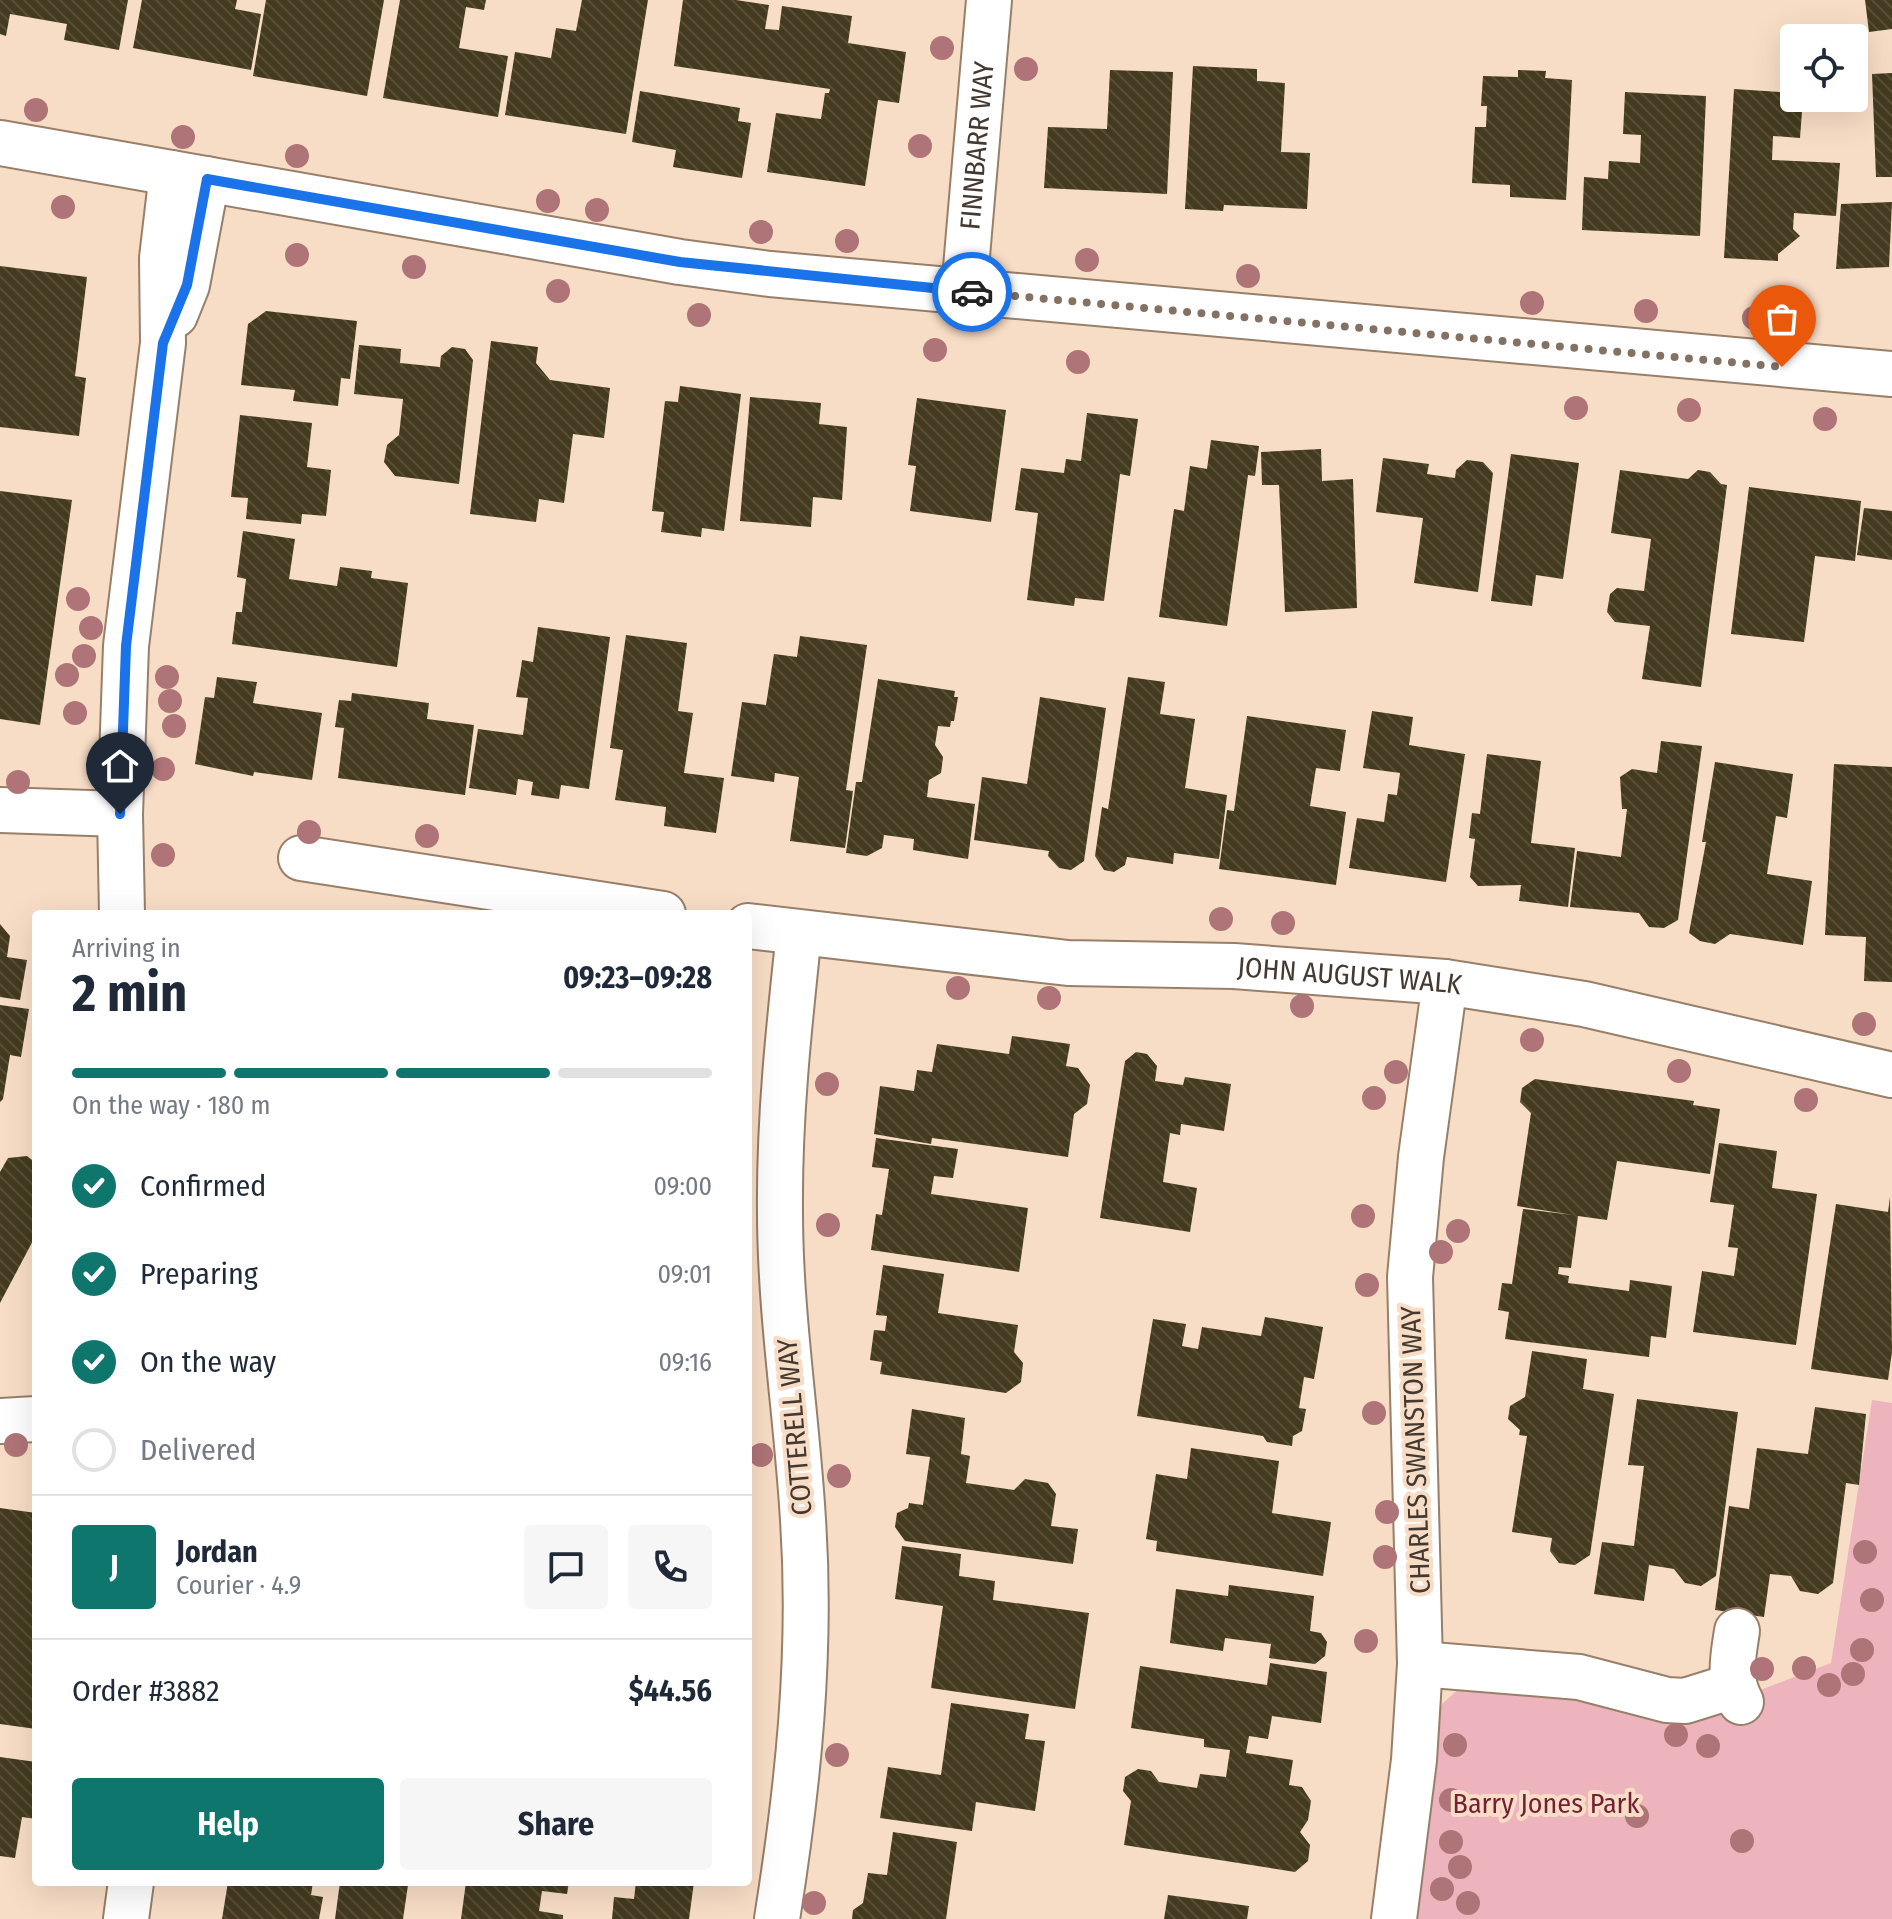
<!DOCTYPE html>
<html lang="en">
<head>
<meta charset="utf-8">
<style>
	:root { --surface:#fff; --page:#f6f6f7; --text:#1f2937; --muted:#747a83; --line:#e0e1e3; --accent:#0f766e }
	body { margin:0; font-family:"Fira Sans Condensed",sans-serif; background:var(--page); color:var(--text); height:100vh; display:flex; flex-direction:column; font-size:30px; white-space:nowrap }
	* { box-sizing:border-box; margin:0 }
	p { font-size:26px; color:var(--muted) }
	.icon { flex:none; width:44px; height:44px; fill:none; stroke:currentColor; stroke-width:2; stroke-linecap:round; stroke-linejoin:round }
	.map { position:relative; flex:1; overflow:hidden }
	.panel { position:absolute; left:32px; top:910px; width:720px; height:976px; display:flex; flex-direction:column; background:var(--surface); border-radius:8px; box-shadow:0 8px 32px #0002 }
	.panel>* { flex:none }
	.controls { position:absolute; left:1780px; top:24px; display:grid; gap:16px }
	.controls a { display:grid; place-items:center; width:88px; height:88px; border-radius:8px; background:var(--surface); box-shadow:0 8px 32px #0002; font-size:40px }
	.pin { position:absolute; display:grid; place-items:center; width:68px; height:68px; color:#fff; margin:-82px -34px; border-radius:50% 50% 50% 0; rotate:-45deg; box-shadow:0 0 8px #0007 }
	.pin .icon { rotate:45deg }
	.courier { position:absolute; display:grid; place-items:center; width:80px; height:80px; margin:-40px; border:6px solid #1a73e8; border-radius:50%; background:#fff; color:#222; box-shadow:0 2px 10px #0007 }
	.summary em { font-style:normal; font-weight:700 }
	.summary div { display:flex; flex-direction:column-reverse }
	.summary { display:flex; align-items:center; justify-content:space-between; height:136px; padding:0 40px }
	h1 { font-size:52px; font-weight:700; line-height:60px }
	.bar { display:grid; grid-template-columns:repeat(4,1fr); gap:12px 8px; align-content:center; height:96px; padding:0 40px }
	.bar i { height:10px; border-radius:6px; background:var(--line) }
	.bar .selected { background:var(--accent) }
	.bar p { grid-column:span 4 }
	.line { display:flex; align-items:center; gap:20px; padding:0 40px; border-top:2px solid var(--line) }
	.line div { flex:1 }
	.round { display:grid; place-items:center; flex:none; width:84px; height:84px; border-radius:8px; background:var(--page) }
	ol { padding:0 40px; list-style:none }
	li { display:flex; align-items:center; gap:24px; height:88px }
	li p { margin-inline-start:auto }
	li .icon { padding:8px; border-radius:50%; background:var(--accent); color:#fff; stroke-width:4 }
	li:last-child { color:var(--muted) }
	li i { width:44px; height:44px; border:4px solid var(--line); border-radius:50% }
	.button { display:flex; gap:16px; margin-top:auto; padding:16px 40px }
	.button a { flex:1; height:92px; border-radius:8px; background:var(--accent); color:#fff; font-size:32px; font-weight:700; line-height:92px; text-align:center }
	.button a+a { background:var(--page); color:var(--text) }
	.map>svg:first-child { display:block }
</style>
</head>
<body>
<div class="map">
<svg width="1892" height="1919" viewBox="0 0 1892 1919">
	<defs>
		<pattern id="building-back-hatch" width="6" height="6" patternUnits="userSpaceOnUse" patternTransform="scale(2)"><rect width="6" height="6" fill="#433a1f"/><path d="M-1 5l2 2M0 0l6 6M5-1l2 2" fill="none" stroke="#574f37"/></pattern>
	</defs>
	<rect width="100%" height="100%" fill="#f8ddc6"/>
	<path fill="#edb4bd" d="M1872,1400L1892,1403V1919H1415L1438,1717L1442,1704L1462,1686L1713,1708L1831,1663Z"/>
	<g fill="url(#building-back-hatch)">
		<path d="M0,0H128L119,50L64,40L67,24L10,14L6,36L0,34Z"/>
		<path d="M142,0H237L235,9L261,14L251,70L133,48Z"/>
		<path d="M266,0H384L367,96L253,76Z"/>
		<path d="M400,0H486L484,10L466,7L459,48L508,56L498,117L383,98Z"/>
		<path d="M582,0H648L626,134L505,115L515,52L551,58L556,28L576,31Z"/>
		<path d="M683,0H736L769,5L765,29L779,30L782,6L852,16L848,43L906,52L899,103L878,100L865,186L767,172L776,113L821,119L825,93H829L830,89L674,66Z"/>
		<path d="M1865,0H1892V29L1869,32Z"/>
		<path d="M1193,66L1257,69V81L1285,83L1281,152L1310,153L1307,209L1224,205L1223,211L1185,209Z"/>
		<path d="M1110,70L1173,72L1167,194L1044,188L1048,127L1107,129Z"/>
		<path d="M1518,70L1546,71L1545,78L1572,80L1566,200L1510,197V185L1472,183L1475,127H1486L1487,106H1481L1483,76L1518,77Z"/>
		<path d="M1892,73V177H1876L1872,74Z"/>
		<path d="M1734,89L1794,93V98H1803L1800,138L1773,136L1772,160L1840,163L1836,216L1794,213L1793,229L1800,236L1778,254V261L1724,258Z"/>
		<path d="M640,91L740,108L738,121L751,123L742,178L673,167L676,150L632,142Z"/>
		<path d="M1625,92L1706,96L1700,236L1582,230L1584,177L1608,179L1609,161L1640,163L1641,135L1623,134Z"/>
		<path d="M1892,202L1889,267L1836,269L1841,204Z"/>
		<path d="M0,266L87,277L75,376L86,378L79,436L0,427Z"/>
		<path d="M266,311L357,321L350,379L341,378L338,406L293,401L295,390L241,385L248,324Z"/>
		<path d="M491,341L538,347L536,363L550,380L610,388L604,438L573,434L564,503L539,499L536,522L470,514Z"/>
		<path d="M359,345L401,349L400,363L440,367L441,356L452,347L465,349L473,360L459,484L395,476L384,462L387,445L399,435L403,399L354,394Z"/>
		<path d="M680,386L741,394L724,531L702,528L701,537L661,532L664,512L652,511L665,401L678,402Z"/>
		<path d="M750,397L821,403L819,424L847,427L842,500L813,497L811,527L740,521Z"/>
		<path d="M917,398L1006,410L991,522L910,511L916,466L908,465Z"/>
		<path d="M1087,413L1138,419L1130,476L1120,474L1104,601L1075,598L1074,606L1027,600L1038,513L1015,510L1021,468L1064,473L1066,459L1081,461Z"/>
		<path d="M240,415L312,423L307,467L331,470L326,516L302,514L301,524L246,519L248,498L231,497Z"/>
		<path d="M1211,440L1259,446L1255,476L1248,475L1227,626L1159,617L1174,509L1184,511L1190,466L1207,469Z"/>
		<path d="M1321,449L1322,481L1353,479L1357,608L1285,612L1279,485H1262L1261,452Z"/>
		<path d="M1511,454L1579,463L1563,579L1536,575L1532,606L1491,601Z"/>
		<path d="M1383,458L1429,464L1427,474L1455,478L1456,470L1467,460L1483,462L1493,473L1478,592L1414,583L1423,518L1376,512Z"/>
		<path d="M1620,470L1688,479L1698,470L1710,472L1721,484L1727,485L1701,687L1642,679L1650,626L1615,622L1607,612L1610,594L1617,588L1644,591L1651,539L1611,533Z"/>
		<path d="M1749,487L1861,501L1855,561L1815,556L1804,642L1731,634Z"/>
		<path d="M0,491L72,500L40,725L0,719Z"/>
		<path d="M1864,508L1892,511V560L1857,555Z"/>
		<path d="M243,531L295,539L289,579L337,586L340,567L372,571L371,578L408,583L397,667L232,644L236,612H242L246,579L237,577Z"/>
		<path d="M538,627L610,637L589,789L561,785L559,799L531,795L533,782L518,779L516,795L469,788L478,729L523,735L528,698L516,697L521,668L522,660L533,662Z"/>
		<path d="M626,635L687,643L678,711L693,713L684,773L724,778L716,833L664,826L666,807L615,800L623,750L610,748Z"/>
		<path d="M800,636L867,645L846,790L853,791L845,848L790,841L799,777L775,773L774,782L731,776L742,702L766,705L774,654L797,657Z"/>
		<path d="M217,677L257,682L253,703L322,713L312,780L254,772L253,776L195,764L205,697L214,698Z"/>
		<path d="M1128,677L1165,682L1160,714L1195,719L1185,788L1227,795L1219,859L1174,853L1173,864L1127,857L1125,865L1114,872L1104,870L1095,856L1102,807L1108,809Z"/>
		<path d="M878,679L955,691L954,697H958L954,721H951L950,727L938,726L935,745L943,757L941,773L929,780L927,797L975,804L968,859L913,850L914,839L884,835L882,848L867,856L846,853L856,782H862Z"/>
		<path d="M352,693L429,703L427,719L474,725L465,795L338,778L344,728L335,727L339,700L351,701Z"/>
		<path d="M1040,697L1106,708L1084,861L1071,870L1059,868L1048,856L1049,851L974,840L982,777L1027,784Z"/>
		<path d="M1372,711L1413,717L1409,745L1465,754L1446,882L1349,868L1357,818L1384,822L1388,794L1397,795L1400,773L1363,768Z"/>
		<path d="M1247,716L1346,730L1340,771L1316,768L1310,806L1346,812L1336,885L1219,869L1227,810L1234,811Z"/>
		<path d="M1661,741L1702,746L1678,920L1664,928L1649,927L1639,913L1570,907L1577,851L1621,857L1627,809H1622L1620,777L1632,769L1657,773Z"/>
		<path d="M1487,754L1541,761L1531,843L1575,848L1568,907L1519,901L1521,885L1478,886L1470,877L1475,839L1469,838L1472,813L1480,814Z"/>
		<path d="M1715,762L1793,774L1787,818L1776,816L1767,874L1812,881L1803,945L1730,934L1715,944L1700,941L1689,933L1706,842H1702Z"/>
		<path d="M1834,764L1892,767V982L1864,981L1866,937L1825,935Z"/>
		<path d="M0,924L10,936L7,957L27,960L20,1000L0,997Z"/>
		<path d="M0,1005L29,1009L21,1057L10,1055L3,1099L0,1102Z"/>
		<path d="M1012,1036L1070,1044L1066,1066L1078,1068L1090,1085L1087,1104L1074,1114L1068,1157L932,1138L931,1144L874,1134L880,1086L914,1091L917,1070L932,1072L937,1044L1009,1054Z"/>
		<path d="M1136,1052L1147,1054L1157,1066L1155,1081L1183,1085L1185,1077L1231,1084L1224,1131L1181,1124L1180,1135L1170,1133L1163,1182L1197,1188L1190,1232L1100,1218L1125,1061Z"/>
		<path d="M1535,1079L1694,1101L1693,1105L1720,1109L1710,1174L1617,1161L1607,1220L1578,1216L1571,1268L1559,1267L1558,1274L1569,1276L1568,1283L1629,1291L1630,1280L1672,1286L1666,1338L1651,1336L1649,1357L1505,1339L1509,1312L1498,1310L1502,1283L1512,1284L1523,1209L1573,1215L1517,1206L1531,1113L1520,1102L1522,1088Z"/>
		<path d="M876,1138L958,1149L953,1178L934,1176L931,1194L1028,1208L1019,1272L871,1250L876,1214L882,1215L889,1169L872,1167Z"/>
		<path d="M1719,1143L1777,1151L1772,1188L1817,1194L1796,1345L1693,1332L1702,1271L1734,1276L1738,1248L1728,1247L1734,1205L1710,1202Z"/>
		<path d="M27,1156L36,1163V1235L0,1303V1172L8,1158Z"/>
		<path d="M1890,1197L1892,1352L1888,1380L1811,1369L1836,1204L1888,1212Z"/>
		<path d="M883,1265L944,1274L938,1313L1018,1325L1014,1352L1023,1363L1021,1382L1006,1393L880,1374L882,1362L870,1360L874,1330L885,1331L887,1316L876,1315Z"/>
		<path d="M1265,1317L1323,1327L1314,1379L1304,1377L1299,1408L1306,1409L1302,1431L1293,1436L1292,1446L1267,1442L1263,1436L1137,1416L1153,1319L1186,1324L1182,1346L1198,1349L1202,1327L1261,1336Z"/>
		<path d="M1532,1351L1587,1359L1583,1389L1614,1394L1590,1555L1575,1565L1559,1563L1550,1551L1552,1538L1512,1532L1527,1436L1519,1435L1520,1430L1508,1419L1510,1406L1525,1397Z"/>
		<path d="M1637,1399L1738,1412L1716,1576L1701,1586L1685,1583L1674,1569L1649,1565L1644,1601L1594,1594L1602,1542L1634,1546L1644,1466L1628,1465Z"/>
		<path d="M1815,1407L1866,1414L1859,1485L1846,1483L1833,1583L1818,1594L1800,1591L1791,1576L1770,1574L1764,1617L1715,1610L1729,1506L1749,1509L1757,1448L1808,1454Z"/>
		<path d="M912,1409L965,1418L961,1454L970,1456L966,1483L1014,1490L1025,1479L1048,1483L1056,1494L1051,1526L1078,1529L1073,1564L905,1541L895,1527L897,1513L908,1508L909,1503L923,1505L930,1457L906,1454Z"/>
		<path d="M1191,1448L1279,1461L1272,1513L1331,1522L1323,1576L1156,1551L1157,1541L1146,1539L1156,1474L1187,1479Z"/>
		<path d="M0,1508L36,1513V1729L0,1724Z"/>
		<path d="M902,1546L961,1554L959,1576L995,1581L993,1600L1089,1613L1075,1709L931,1688L943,1606L895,1599Z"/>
		<path d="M1229,1585L1314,1596L1310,1631L1321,1633L1327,1642L1325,1656L1315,1664L1269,1658L1271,1644L1225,1638L1223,1651L1170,1643L1176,1589L1228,1596Z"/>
		<path d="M1270,1663L1327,1672L1321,1723L1272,1716L1268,1739L1249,1736L1246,1753L1293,1760L1289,1785L1302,1787L1311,1801L1308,1820L1300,1832L1310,1845L1308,1861L1295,1872L1124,1845L1131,1801L1123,1791L1125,1777L1138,1769L1151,1771L1159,1782L1197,1788L1200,1774L1226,1777L1230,1750L1204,1747V1739L1131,1728L1140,1666L1267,1685Z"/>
		<path d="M951,1703L1029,1714L1025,1739L1045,1741L1035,1811L976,1802L972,1831L880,1818L888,1767L941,1775Z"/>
		<path d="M0,1757L36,1762V1819L22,1817L15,1858L0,1856Z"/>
		<path d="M893,1832L957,1842L946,1919H852L853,1910L863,1903L868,1873L887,1875Z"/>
		<path d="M228,1882H313L311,1895L323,1897L319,1919H222Z"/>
		<path d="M340,1882H419L408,1885L403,1919H335Z"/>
		<path d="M466,1882H569L567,1894L542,1891L539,1911L563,1915V1919H461Z"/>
		<path d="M636,1882H694L689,1919H612L614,1897L634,1899Z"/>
		<path d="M1168,1895L1249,1906L1247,1919H1164Z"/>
	</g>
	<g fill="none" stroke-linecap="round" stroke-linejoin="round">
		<g stroke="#977f6a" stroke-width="48">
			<g id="minor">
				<path d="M0,143L680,262L770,274L1892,374"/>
				<path id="s1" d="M964,291L989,0"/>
				<path d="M175,315L187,285L207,179"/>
				<path d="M0,810L120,814"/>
				<path d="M301,858L663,914"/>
				<path d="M122,914L120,814L126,646L163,343L162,258L172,173"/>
				<path id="s2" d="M748,926L1068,963L1234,966L1445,982L1584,1004L1892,1075"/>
				<path d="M0,1421L36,1419"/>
				<path d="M1737,1631C1733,1657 1728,1678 1741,1702"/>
				<path d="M1420,1664L1579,1677L1667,1700L1685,1701L1733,1686"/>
				<path d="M126,1919L131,1882"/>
				<path d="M777,1919C798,1787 812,1654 803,1520C797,1417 780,1315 780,1212C779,1118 789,1026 799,933"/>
				<path d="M1394,1919L1414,1760L1420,1664L1410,1277L1421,1157L1445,982"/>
			</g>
		</g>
		<use href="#minor" stroke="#fff" stroke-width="44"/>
	</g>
	<g fill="#af7477">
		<circle cx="942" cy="48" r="12"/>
		<circle cx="1026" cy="69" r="12"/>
		<circle cx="36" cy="110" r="12"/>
		<circle cx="183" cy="137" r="12"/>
		<circle cx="920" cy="146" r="12"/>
		<circle cx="297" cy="156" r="12"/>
		<circle cx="548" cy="201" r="12"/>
		<circle cx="63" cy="207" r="12"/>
		<circle cx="597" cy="210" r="12"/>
		<circle cx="761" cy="232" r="12"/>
		<circle cx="847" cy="241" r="12"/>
		<circle cx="297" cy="255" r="12"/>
		<circle cx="1087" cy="260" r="12"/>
		<circle cx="414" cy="267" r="12"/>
		<circle cx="1248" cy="276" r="12"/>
		<circle cx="558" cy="291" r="12"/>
		<circle cx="1532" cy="303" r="12"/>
		<circle cx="1646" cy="311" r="12"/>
		<circle cx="699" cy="315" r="12"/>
		<circle cx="1754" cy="318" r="12"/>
		<circle cx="935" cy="350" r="12"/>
		<circle cx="1078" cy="362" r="12"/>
		<circle cx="1576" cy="408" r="12"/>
		<circle cx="1689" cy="410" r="12"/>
		<circle cx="1825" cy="419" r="12"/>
		<circle cx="78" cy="599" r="12"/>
		<circle cx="91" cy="628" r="12"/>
		<circle cx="84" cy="656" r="12"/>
		<circle cx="67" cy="675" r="12"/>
		<circle cx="167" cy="677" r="12"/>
		<circle cx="170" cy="701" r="12"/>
		<circle cx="75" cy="713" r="12"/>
		<circle cx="174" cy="726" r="12"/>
		<circle cx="163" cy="769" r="12"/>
		<circle cx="18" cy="782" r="12"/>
		<circle cx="309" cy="832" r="12"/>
		<circle cx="427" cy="836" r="12"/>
		<circle cx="163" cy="855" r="12"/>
		<circle cx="1221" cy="919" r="12"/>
		<circle cx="1283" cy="923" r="12"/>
		<circle cx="958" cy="988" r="12"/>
		<circle cx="1049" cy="998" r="12"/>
		<circle cx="1302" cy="1006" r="12"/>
		<circle cx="1864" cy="1024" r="12"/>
		<circle cx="1532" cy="1040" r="12"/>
		<circle cx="1679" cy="1071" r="12"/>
		<circle cx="1396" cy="1072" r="12"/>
		<circle cx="827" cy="1084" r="12"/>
		<circle cx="1374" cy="1098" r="12"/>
		<circle cx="1806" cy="1100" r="12"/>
		<circle cx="1363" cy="1216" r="12"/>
		<circle cx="828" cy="1225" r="12"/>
		<circle cx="1458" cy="1231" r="12"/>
		<circle cx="1441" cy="1252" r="12"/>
		<circle cx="1367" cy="1285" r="12"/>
		<circle cx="1374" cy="1413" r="12"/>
		<circle cx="16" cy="1445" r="12"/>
		<circle cx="761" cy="1455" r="12"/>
		<circle cx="839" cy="1476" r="12"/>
		<circle cx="1387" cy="1512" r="12"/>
		<circle cx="1865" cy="1552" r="12"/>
		<circle cx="1385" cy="1557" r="12"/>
		<circle cx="1872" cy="1600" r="12"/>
		<circle cx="1366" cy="1641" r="12"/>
		<circle cx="1862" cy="1650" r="12"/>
		<circle cx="1804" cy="1668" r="12"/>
		<circle cx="1762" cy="1669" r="12"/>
		<circle cx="1853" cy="1674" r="12"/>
		<circle cx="1829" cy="1685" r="12"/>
		<circle cx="1676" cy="1735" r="12"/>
		<circle cx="1455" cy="1745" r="12"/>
		<circle cx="1708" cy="1746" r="12"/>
		<circle cx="837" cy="1755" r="12"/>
		<circle cx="1451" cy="1800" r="12"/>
		<circle cx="1637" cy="1816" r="12"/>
		<circle cx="1742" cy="1841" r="12"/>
		<circle cx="1451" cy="1842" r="12"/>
		<circle cx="1460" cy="1867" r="12"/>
		<circle cx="1442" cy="1889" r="12"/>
		<circle cx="814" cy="1903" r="12"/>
		<circle cx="1468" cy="1903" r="12"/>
	</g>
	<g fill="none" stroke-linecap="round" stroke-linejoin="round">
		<path stroke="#837264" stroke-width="8" stroke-dasharray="0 14.4" d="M972,292L1782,367"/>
		<path stroke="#1a73e8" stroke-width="10" d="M120,814L126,646L163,343L187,285L207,179L680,262L972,292"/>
	</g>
	<g text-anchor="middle" stroke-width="8" stroke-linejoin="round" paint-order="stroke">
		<g font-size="28" fill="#443930" stroke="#f8ddc6">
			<text dy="10" stroke="none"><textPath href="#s1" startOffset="146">FINNBARR WAY</textPath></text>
			<text dy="10" stroke="none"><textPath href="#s2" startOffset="604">JOHN AUGUST WALK</textPath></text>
			<text transform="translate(794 1427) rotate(-95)" y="10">COTTERELL WAY</text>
			<text transform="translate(1415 1450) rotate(-92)" y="10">CHARLES SWANSTON WAY</text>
		</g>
		<g font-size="28" fill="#741f36" stroke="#f8ddc6">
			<text x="1546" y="1813">Barry Jones Park</text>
		</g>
	</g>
</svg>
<div class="controls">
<a><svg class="icon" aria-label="locate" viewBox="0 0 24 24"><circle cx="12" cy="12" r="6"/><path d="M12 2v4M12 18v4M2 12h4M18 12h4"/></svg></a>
</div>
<div class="pin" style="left:1782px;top:367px;background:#ea580c"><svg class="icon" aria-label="bag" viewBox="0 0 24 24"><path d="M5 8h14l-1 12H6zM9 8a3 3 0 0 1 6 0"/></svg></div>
<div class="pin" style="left:120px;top:814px;background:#1f2937"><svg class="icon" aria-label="home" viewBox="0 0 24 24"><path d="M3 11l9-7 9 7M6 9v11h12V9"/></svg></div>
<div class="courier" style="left:972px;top:292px"><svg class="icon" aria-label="car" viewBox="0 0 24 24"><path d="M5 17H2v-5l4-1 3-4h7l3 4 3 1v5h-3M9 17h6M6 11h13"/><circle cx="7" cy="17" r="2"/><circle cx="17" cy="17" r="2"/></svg></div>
<section class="panel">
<div class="summary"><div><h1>2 min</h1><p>Arriving in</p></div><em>09:23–09:28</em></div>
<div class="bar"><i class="selected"></i><i class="selected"></i><i class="selected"></i><i></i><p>On the way · 180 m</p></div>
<ol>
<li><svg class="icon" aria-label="check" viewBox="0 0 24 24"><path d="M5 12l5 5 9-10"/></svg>Confirmed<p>09:00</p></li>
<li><svg class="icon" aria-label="check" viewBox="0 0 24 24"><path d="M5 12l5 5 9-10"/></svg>Preparing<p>09:01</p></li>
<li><svg class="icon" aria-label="check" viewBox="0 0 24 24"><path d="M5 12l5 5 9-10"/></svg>On the way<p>09:16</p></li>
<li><i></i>Delivered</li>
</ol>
<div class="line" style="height:144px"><b class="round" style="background:var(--accent);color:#fff">J</b><div><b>Jordan</b><p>Courier · 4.9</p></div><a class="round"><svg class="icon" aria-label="chat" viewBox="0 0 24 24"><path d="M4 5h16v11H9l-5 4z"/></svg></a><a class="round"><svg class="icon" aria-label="phone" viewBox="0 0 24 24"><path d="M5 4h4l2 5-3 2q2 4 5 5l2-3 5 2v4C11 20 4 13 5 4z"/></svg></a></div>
<div class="line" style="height:104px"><div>Order #3882</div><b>$44.56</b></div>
<div class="button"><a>Help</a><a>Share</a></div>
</section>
</div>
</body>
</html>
